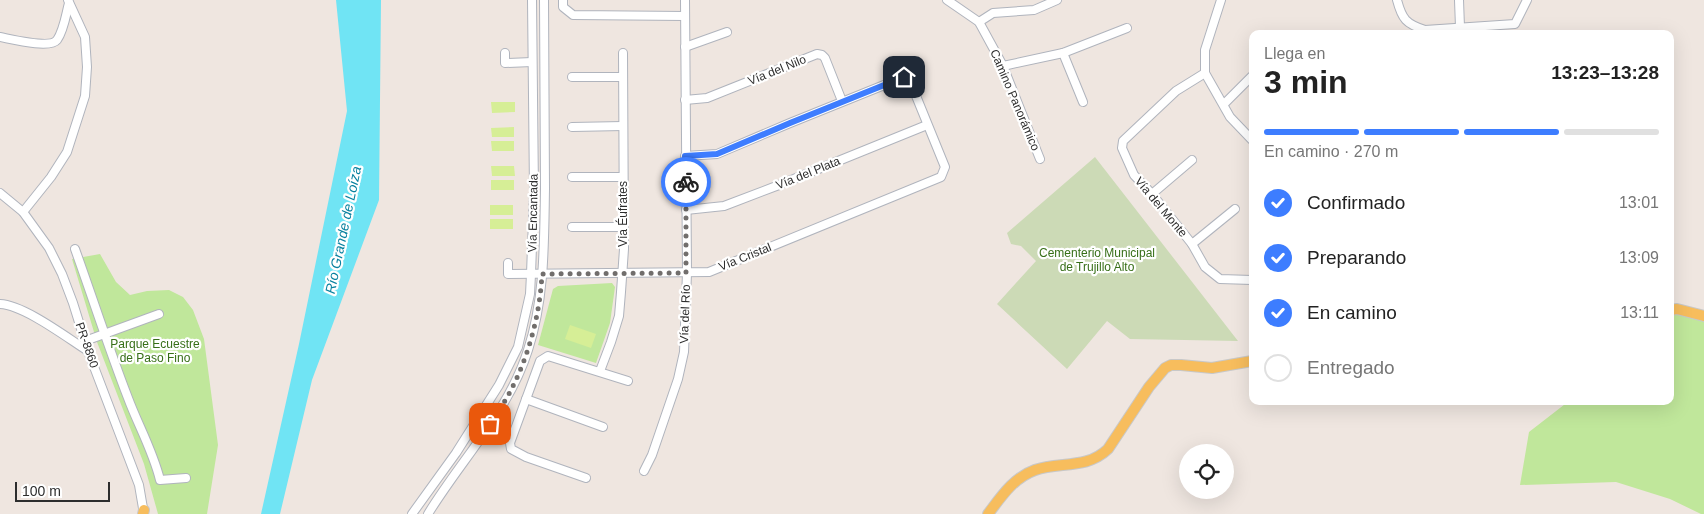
<!DOCTYPE html>
<html lang="es">
<head>
<meta charset="utf-8">
<style>
	:root { --surface:#fff; --page:#f2f2f2; --text:#222; --muted:#767676; --line:#e0e0e0; --accent:#3d7dff }
	body { margin:0; font-family:Helvetica,sans-serif; background:var(--page); color:var(--text); height:100vh; display:flex; flex-direction:column; font-size:19px; white-space:nowrap }
	* { box-sizing:border-box; margin:0 }
	p { font-size:16px; color:var(--muted) }
	.icon { flex:none; width:28px; height:28px; fill:none; stroke:currentColor; stroke-width:2; stroke-linecap:round; stroke-linejoin:round }
	.map { position:relative; flex:1; overflow:hidden }
	.panel { position:absolute; left:1249px; top:30px; width:425px; height:375px; display:flex; flex-direction:column; background:var(--surface); border-radius:10px; box-shadow:0 5px 20px #0002 }
	.panel>* { flex:none }
	.buttons { position:absolute; left:1179px; top:444px; display:grid; gap:10px }
	.buttons a { display:grid; place-items:center; width:55px; height:55px; border-radius:50%; background:var(--surface); box-shadow:0 5px 20px #0002; font-size:25px }
	.scale { position:absolute; left:15px; bottom:12px; width:95px; box-sizing:border-box; padding-left:5px; border:2px solid #2d2d2d; border-top:0; font-size:14px; line-height:18px; white-space:nowrap; color:#2d2d2d; -webkit-text-stroke:4px #fff; paint-order:stroke }
	.pin { position:absolute; display:grid; place-items:center; width:42px; height:42px; color:#fff; margin:-21px; border-radius:10px; box-shadow:0 2px 8px #0006 }
	.courier { position:absolute; display:grid; place-items:center; width:50px; height:50px; margin:-25px; border:4px solid #3d7dff; border-radius:50%; background:#fff; color:#222; box-shadow:0 1px 6px #0007 }
	.overview em { font-style:normal; font-weight:700 }
	.overview div { display:flex; flex-direction:column-reverse }
	.overview { display:flex; align-items:center; justify-content:space-between; height:85px; padding:0 15px }
	h1 { font-size:32px; font-weight:700; line-height:38px }
	.bar { display:grid; grid-template-columns:repeat(4,1fr); gap:8px 5px; align-content:center; height:60px; padding:0 15px }
	.bar i { height:6px; border-radius:4px; background:var(--line) }
	.bar .current { background:var(--accent) }
	.bar p { grid-column:span 4 }
	ol { padding:0 15px; list-style:none }
	li { display:flex; align-items:center; gap:15px; height:55px }
	li p { margin-inline-start:auto }
	li .icon { padding:5px; border-radius:50%; background:var(--accent); color:#fff; stroke-width:4 }
	li:last-child { color:var(--muted) }
	li i { width:28px; height:28px; border:2px solid var(--line); border-radius:50% }
	.map>svg:first-child { display:block }
</style>
</head>
<body>
<div class="map">
<svg width="1704" height="514" viewBox="0 0 1704 514">
	<rect width="100%" height="100%" fill="#efe6e0"/>
	<g fill="#c0e79b">
		<path d="M100,254L116,282L130,295L147,291L169,290L183,297L193,310L204,339L218,445L207,514H158L144,464L97,342L72,259Z"/>
		<path d="M612,283L615,287L610,323L596,363L538,345L553,289L558,286Z"/>
		<path d="M1670,313H1676L1704,320V514H1701L1670,499L1616,482L1520,485L1529,432L1569,401H1670Z"/>
	</g>
	<path fill="#ccdab6" d="M1095,157L1238,341L1130,339L1107,321L1067,369L997,304L1036,261L1021,246L1011,244L1007,233Z"/>
	<g fill="#d6ee96">
		<path d="M515,102V112L492,113L491,102Z"/>
		<path d="M514,127V137H492L491,128Z"/>
		<path d="M491,141H514V151H492Z"/>
		<path d="M491,166H514L515,176H492Z"/>
		<rect x="491" y="180" width="23" height="10"/>
		<rect x="490" y="205" width="23" height="10"/>
		<rect x="490" y="219" width="23" height="10"/>
		<path d="M570,325L596,334L591,348L565,339Z"/>
	</g>
	<path fill="#70e4f4" d="M336,0H381L379,200L312,380L280,514H261L299,344L347,111Z"/>
	<g fill="none" stroke-linecap="round" stroke-linejoin="round">
		<g stroke="#b0b4bd" stroke-width="10">
			<g id="minor">
				<path d="M563,0V7L573,15L685,16"/>
				<path d="M947,0L979,22L1003,66L1040,159"/>
				<path d="M1221,0L1205,50V73L1230,117L1252,140"/>
				<path d="M1397,0C1402,19 1406,24 1425,30L1515,24L1527,0"/>
				<path d="M1459,0L1460,27"/>
				<path d="M979,22L993,13L1034,10L1057,0"/>
				<path d="M0,37C11,39 50,49 57,40C64,30 66,14 69,3"/>
				<path d="M685,47L727,32"/>
				<path d="M505,53V63L532,62"/>
				<path d="M1063,53L1083,102"/>
				<path d="M1003,66L1063,53L1127,28"/>
				<path d="M1205,73L1176,91L1123,141L1122,148L1134,175L1152,194L1192,244L1205,267L1220,279L1252,280"/>
				<path d="M572,77H623"/>
				<path d="M685,100L707,98L817,54L822,55L825,58L842,101"/>
				<path d="M1224,104L1252,76"/>
				<path d="M572,127L623,126"/>
				<path d="M572,177H623"/>
				<path d="M0,193L23,212L49,248L62,274L73,303L88,351L139,485L144,514"/>
				<path d="M1152,194L1192,160"/>
				<path d="M686,210L724,206L779,185L927,125"/>
				<path d="M23,212L51,177L67,152L85,96L87,67L85,37L68,0"/>
				<path d="M572,227H623"/>
				<path d="M1192,244L1235,209"/>
				<path d="M75,249C93,299 109,349 128,398C138,425 153,451 160,480L186,478"/>
				<path d="M508,263V274L709,272L941,177L945,167L912,86L904,77L790,123L717,154L685,156"/>
				<path d="M0,304C24,305 66,337 88,351"/>
				<path d="M85,341L159,314"/>
				<path d="M600,371L611,342L619,316L621,292L624,249L623,53"/>
				<path d="M526,399L603,427"/>
				<path d="M644,471L652,455L678,379L684,352L687,273L685,0"/>
				<path d="M586,478L526,457L511,449L510,443L540,361L548,356L628,381"/>
				<path d="M412,514L456,453L499,385L518,347L530,294L531,274L534,192L532,0"/>
				<path d="M428,514C461,460 509,411 528,350C545,298 544,243 545,189C545,126 544,63 544,0"/>
			</g>
		</g>
		<g stroke="#c8c8c8" stroke-width="12">
			<g id="major">
				<path d="M1670,310L1677,309L1704,316"/>
				<path d="M143,514L144,510"/>
				<path d="M988,514C1001,497 1013,478 1035,470C1059,461 1086,470 1108,449L1149,387L1165,368L1171,365H1181L1212,368L1252,361"/>
			</g>
		</g>
		<use href="#minor" stroke="#fff" stroke-width="8"/>
		<use href="#major" stroke="#f7bd5d" stroke-width="10"/>
	</g>
	<g fill="none" stroke-linecap="round" stroke-linejoin="round">
		<path stroke="#716e6c" stroke-width="5" stroke-dasharray="0 9" d="M490,424C497,413 505,402 511,390C529,355 540,314 542,274L686,273V182"/>
		<path stroke="#3d7dff" stroke-width="6" d="M686,182L685,156L717,154L790,123L904,77"/>
	</g>
	<g text-anchor="middle" stroke-width="4.5" stroke-linejoin="round" paint-order="stroke">
		<g font-size="12" fill="#2d2d2d" stroke="#fff">
			<text transform="translate(777 70) rotate(-22)" y="4">Vía del Nilo</text>
			<text transform="translate(1015 100) rotate(67)" y="4">Camino Panorámico</text>
			<text transform="translate(808 173) rotate(-22)" y="4">Vía del Plata</text>
			<text transform="translate(1161 207) rotate(50)" y="4">Vía del Monte</text>
			<text transform="translate(533 213) rotate(-89)" y="4">Vía Encantada</text>
			<text transform="translate(623 214) rotate(-90)" y="4">Vía Éufrates</text>
			<text transform="translate(745 257) rotate(-22)" y="4">Vía Cristal</text>
			<text transform="translate(685 314) rotate(-88)" y="4">Vía del Río</text>
			<text transform="translate(87 345) rotate(71)" y="4">PR-8860</text>
		</g>
		<g font-size="12" fill="#376f18" stroke="#fff">
			<text x="1097" y="257">Cementerio Municipal<tspan x="1097" dy="14">de Trujillo Alto</tspan></text>
			<text x="155" y="348">Parque Ecuestre<tspan x="155" dy="14">de Paso Fino</tspan></text>
		</g>
		<g font-size="14" font-style="italic" fill="#08819f" stroke="#fff">
			<text transform="translate(343 230) rotate(-78)" y="5">Río Grande de Loíza</text>
		</g>
	</g>
</svg>
<div class="buttons">
<a><svg class="icon" aria-label="locate" viewBox="0 0 24 24"><circle cx="12" cy="12" r="6"/><path d="M12 2v4M12 18v4M2 12h4M18 12h4"/></svg></a>
</div>
<div class="scale">100 m</div>
<div class="pin" style="left:490px;top:424px;background:#ea580c"><svg class="icon" aria-label="bag" viewBox="0 0 24 24"><path d="M5 8h14l-1 12H6zM9 8a3 3 0 0 1 6 0"/></svg></div>
<div class="pin" style="left:904px;top:77px;background:#1f2937"><svg class="icon" aria-label="home" viewBox="0 0 24 24"><path d="M3 11l9-7 9 7M6 9v11h12V9"/></svg></div>
<div class="courier" style="left:686px;top:182px"><svg class="icon" aria-label="bike" viewBox="0 0 24 24"><circle cx="6" cy="16" r="4"/><circle cx="18" cy="16" r="4"/><path d="M6 16l4-8h5l3 8M10 8l3 8H6M13 5h3"/></svg></div>
<section class="panel">
<div class="overview"><div><h1>3 min</h1><p>Llega en</p></div><em>13:23–13:28</em></div>
<div class="bar"><i class="current"></i><i class="current"></i><i class="current"></i><i></i><p>En camino · 270 m</p></div>
<ol>
<li><svg class="icon" aria-label="check" viewBox="0 0 24 24"><path d="M5 12l5 5 9-10"/></svg>Confirmado<p>13:01</p></li>
<li><svg class="icon" aria-label="check" viewBox="0 0 24 24"><path d="M5 12l5 5 9-10"/></svg>Preparando<p>13:09</p></li>
<li><svg class="icon" aria-label="check" viewBox="0 0 24 24"><path d="M5 12l5 5 9-10"/></svg>En camino<p>13:11</p></li>
<li><i></i>Entregado</li>
</ol>
</section>
</div>
</body>
</html>
